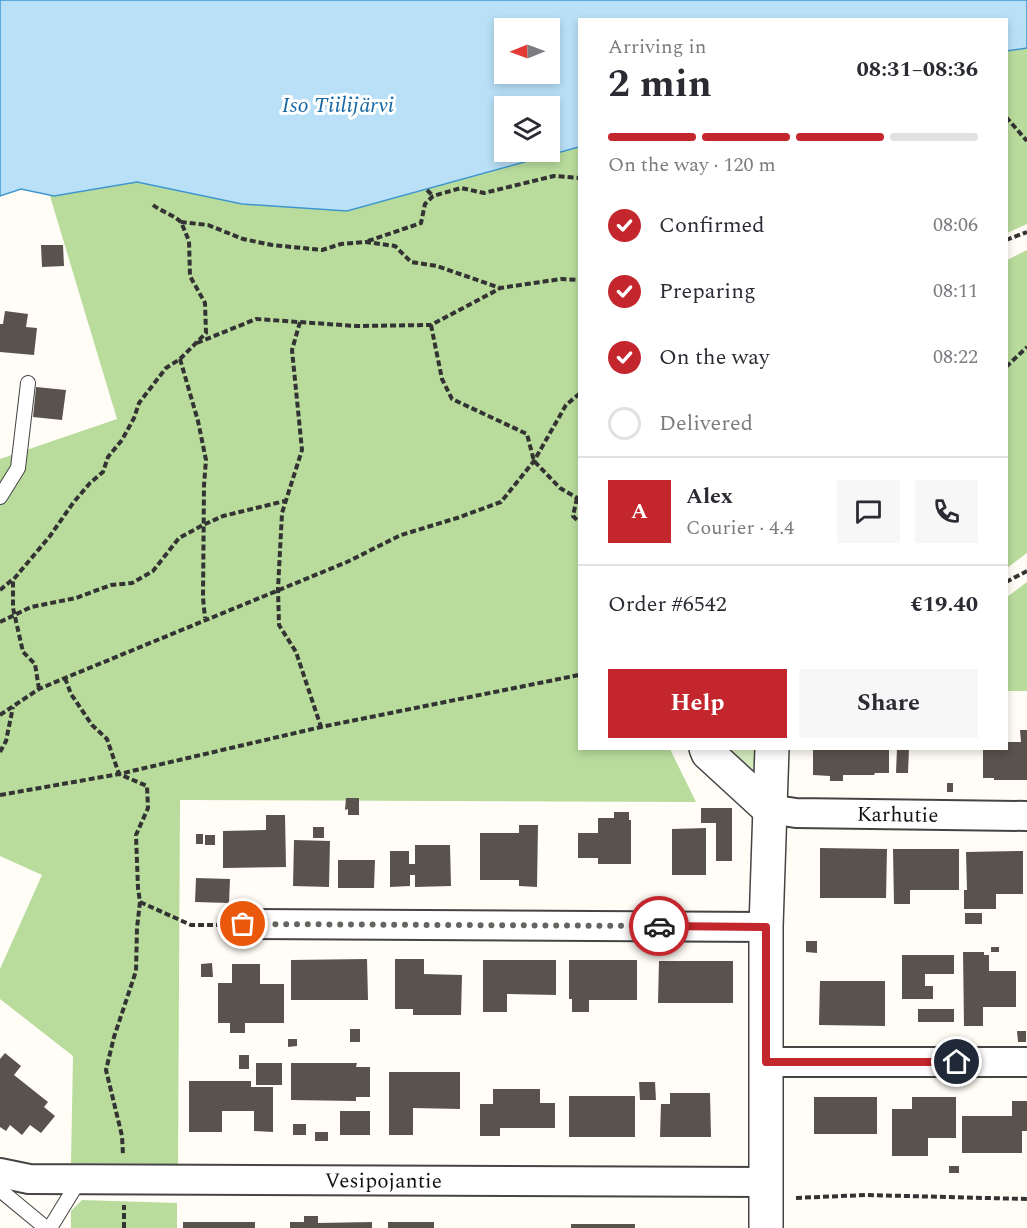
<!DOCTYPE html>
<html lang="en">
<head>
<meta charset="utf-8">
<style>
	:root { --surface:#fff; --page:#f7f7f7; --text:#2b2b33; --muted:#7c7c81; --line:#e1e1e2; --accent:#c4262e }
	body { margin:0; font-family:Spectral,serif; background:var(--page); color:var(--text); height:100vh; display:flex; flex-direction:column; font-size:22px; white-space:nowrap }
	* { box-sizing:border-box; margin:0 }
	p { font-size:20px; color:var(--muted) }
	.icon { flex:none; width:33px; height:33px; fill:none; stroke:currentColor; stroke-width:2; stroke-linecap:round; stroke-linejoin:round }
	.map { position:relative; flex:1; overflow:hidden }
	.side { position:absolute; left:578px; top:18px; width:430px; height:732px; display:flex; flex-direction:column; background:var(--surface); border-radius:0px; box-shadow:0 3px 9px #0003 }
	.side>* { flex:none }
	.needle { width:39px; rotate:269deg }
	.buttons { position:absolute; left:494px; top:18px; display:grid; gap:12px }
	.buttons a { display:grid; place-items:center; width:66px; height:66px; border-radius:0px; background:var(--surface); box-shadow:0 3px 9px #0003; font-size:30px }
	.pin { position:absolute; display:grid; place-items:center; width:51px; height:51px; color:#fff; margin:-26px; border:3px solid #fff; border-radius:50%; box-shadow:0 2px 6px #0007 }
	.courier { position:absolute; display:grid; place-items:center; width:60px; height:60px; margin:-30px; border:4px solid #c4262e; border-radius:50%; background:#fff; color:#222; box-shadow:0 2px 8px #0007 }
	.summary em { font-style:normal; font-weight:700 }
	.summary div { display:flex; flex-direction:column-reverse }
	.summary { display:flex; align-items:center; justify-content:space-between; height:102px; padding:0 30px }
	h1 { font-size:39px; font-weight:700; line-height:45px }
	.bar { display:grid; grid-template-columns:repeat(4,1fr); gap:9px 6px; align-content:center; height:72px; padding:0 30px }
	.bar i { height:8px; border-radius:4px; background:var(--line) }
	.bar .active { background:var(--accent) }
	.bar p { grid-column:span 4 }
	.line { display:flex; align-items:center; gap:15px; padding:0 30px; border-top:2px solid var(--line) }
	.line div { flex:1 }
	.round { display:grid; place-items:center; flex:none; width:63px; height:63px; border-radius:0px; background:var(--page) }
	ol { padding:0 30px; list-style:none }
	li { display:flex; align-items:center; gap:18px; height:66px }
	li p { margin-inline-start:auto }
	li .icon { padding:6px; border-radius:50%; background:var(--accent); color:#fff; stroke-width:4 }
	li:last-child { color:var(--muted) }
	li i { width:33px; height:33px; border:3px solid var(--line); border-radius:50% }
	.cta { display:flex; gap:12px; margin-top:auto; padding:12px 30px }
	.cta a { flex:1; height:69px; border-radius:0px; background:var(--accent); color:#fff; font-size:24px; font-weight:700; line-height:69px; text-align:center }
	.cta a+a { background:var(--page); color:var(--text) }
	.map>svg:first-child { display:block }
</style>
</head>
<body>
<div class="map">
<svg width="1027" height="1228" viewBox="0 0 1027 1228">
	<rect width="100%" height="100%" fill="#fffdf5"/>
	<path fill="#d5ebbd" d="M718,749H760V786Z"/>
	<g fill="#b9dc9c">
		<path d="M1027,48V224L1007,233V51Z"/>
		<path d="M579,147V748L670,749L696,802L180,800L178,1164L71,1163L73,1056L0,999V969L42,875L0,856V459L117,419L50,196L137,182L242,204L347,211Z"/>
		<path d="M1027,250V553L1007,568V260Z"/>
		<path d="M1027,582V691H1007V597Z"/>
		<path d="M82,1200L177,1203V1228H71V1211Z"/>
	</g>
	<path fill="#b9e0f7" stroke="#3f96cf" stroke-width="1.5" fill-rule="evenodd" d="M0,0H1027V48L1007,51L1006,20H579V147L347,211L242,204L137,182L54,196L21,189L0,196ZM504,28H549V74H504ZM504,106H549V152H504Z"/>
	<g fill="#5a524d">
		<path d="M41,245H63L64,266L42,267Z"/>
		<path d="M5,311L28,314L26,327L37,328L34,355L0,352V324H3Z"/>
		<path d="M36,387L66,390L62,420L33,417Z"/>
		<path d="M1020,730H1027V780H994V778H983V748H1006V742H1021Z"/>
		<path d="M813,748H889V773H875L874,775H843V781H830V776L813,775Z"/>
		<path d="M897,748H909L908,773H896Z"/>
		<rect x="947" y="783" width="6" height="9"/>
		<path d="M346,798H359V815H348V809L345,810Z"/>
		<path d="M701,808H732V861H716V823H701Z"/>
		<path d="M614,812H629V820H631V864H598V858H578V833H598V818H614Z"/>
		<path d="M266,815H285L286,867L223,868V831L266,830Z"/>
		<path d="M519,825H538L537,887L519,886V880H480V833H519Z"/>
		<rect x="313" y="827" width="11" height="11"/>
		<path d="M706,828V875H672V829Z"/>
		<rect x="196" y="834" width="7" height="10"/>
		<rect x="205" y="835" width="10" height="10"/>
		<path d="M294,840L330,841L329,887L293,886Z"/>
		<path d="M415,845H450L451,886L415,887V875H410V886L390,887V851H409V864H415Z"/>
		<path d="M820,848L887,849L886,898H820Z"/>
		<path d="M893,849H959V890H910V904H894Z"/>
		<path d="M1023,851V894H996V909H964V890H967L966,852Z"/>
		<path d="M338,860H375L374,888H338Z"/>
		<path d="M196,878L230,879L229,903L195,902Z"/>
		<rect x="965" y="913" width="17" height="11"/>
		<path d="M806,941H817V953L806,952Z"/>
		<rect x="991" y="947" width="8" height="5"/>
		<path d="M963,952H984V955H989V971H1016V1007H983V1026H964Z"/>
		<path d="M902,955H954V974H925V986H933V999H902Z"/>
		<path d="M367,959L368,1000H291V960Z"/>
		<path d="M395,959H424V974L462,975L461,1015H413V1009H395Z"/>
		<path d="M483,960H556V995L507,994V1012H483Z"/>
		<path d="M569,960H637V1000H589V1012H572V999H569Z"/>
		<path d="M659,961H733V1003H658Z"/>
		<path d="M212,963L213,977H201V964Z"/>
		<path d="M232,964H260V984H284V1023H245V1033H230V1023H218V983H232Z"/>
		<path d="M820,981H885V1026L819,1025Z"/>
		<rect x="918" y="1009" width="36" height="13"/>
		<rect x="350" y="1029" width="10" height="13"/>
		<path d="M1017,1031H1026V1042H1018Z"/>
		<path d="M288,1039H297V1046L288,1047Z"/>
		<path d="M5,1053L21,1066L14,1075L48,1102L44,1107L55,1116L41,1133L30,1125L22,1135L10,1125L6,1131L0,1127V1059Z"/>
		<rect x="239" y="1055" width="10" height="14"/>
		<rect x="256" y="1063" width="26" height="22"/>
		<path d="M291,1063H357L356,1067H370V1097H356V1101L291,1100Z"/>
		<path d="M389,1072H460V1109L413,1108V1135H389Z"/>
		<path d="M189,1081H251V1087H273V1132L254,1131V1111H222V1132H189Z"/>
		<path d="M639,1082H655L656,1100H640Z"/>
		<path d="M493,1089H540V1103H555V1128H500V1136H480V1104H493Z"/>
		<path d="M670,1093H710L711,1137H660L661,1104H670Z"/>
		<rect x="569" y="1096" width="66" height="41"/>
		<rect x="814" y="1097" width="63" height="37"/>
		<path d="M912,1097H956V1138H928V1156H892V1109H912Z"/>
		<path d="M1012,1101H1027V1131H1022V1153H962V1116H1012Z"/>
		<rect x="340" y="1111" width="30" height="24"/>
		<rect x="293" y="1124" width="13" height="11"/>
		<rect x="315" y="1132" width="13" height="9"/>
		<rect x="949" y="1166" width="10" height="7"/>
		<path d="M304,1216H318V1223L372,1222V1228H290V1222H304Z"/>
		<rect x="183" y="1222" width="72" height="6"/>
		<rect x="388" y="1222" width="46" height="6"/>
		<rect x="571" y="1224" width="64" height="4"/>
	</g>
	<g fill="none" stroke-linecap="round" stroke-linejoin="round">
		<g stroke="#444" stroke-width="16">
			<g id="service">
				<path d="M0,497L18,468L28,383"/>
				<path d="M0,1190L46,1228"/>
				<path d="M50,1228L80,1179"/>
			</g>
		</g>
		<g stroke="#444" stroke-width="32">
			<g id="minor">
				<path id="s1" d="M769,809L796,813L1027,816"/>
				<path d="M243,924L766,927"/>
				<path d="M766,1062H1027"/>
				<path id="s2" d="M0,1173L29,1179L766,1182"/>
			</g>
		</g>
		<g stroke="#444" stroke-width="36">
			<g id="tertiary">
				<path d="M706,748L708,753L769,809"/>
				<path d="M766,1228V927L772,748"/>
			</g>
		</g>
		<g stroke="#333" stroke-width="4" stroke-dasharray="6 3" stroke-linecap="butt">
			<path d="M1006,117L1027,141"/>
			<path d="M427,190L433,196"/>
			<path d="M153,205C162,212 172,214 181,222"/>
			<path d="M1006,240L1027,232"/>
			<path d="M368,241L421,223L425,204L433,196L461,188L484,193L554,176L579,178"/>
			<path d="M300,322L292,350L302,450L282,513L278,589L279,625L296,652L321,727"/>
			<path d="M431,325L442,379L452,399L527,434L534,461L560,488L579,499"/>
			<path d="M197,343L256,319L356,326L431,325L499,289"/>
			<path d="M180,359L198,421L206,460L204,485L203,598L205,618"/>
			<path d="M1006,367L1027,347"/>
			<path d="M577,498L573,516L579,522"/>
			<path d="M1006,582L1027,571"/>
			<path d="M0,590L12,580"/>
			<path d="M0,622L31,607L76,598L111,585L132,583L153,571L179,538L203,525L223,516L285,501"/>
			<path d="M65,678L71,694L92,725L107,739L119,774L147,786L148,808L136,835L138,888L140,902L137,928L136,971L114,1037L106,1070L122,1136L123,1155"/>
			<path d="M39,689L35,664L23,652L13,608V580L50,536L73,503L90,483L103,472L108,457L122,440L134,418L139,403L166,368L180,359L206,333L205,303L190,276L189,241L181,222L208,225L243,239L272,245L322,250L341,244L366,242L395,246L411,262L437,266L500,288L561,279L579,280"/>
			<path d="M0,715L39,689L65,678L347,562L401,535L457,518L501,502L534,461L566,405L579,394"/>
			<path d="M0,752L6,741L13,707"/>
			<path d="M0,795L119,774L321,727L579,675"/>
			<path d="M140,902L191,925H218"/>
			<path d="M796,1198L866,1195L1027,1199"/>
			<path d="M124,1228V1205"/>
		</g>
		<use href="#service" stroke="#fff" stroke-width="14"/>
		<use href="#minor" stroke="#fff" stroke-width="28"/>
		<use href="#tertiary" stroke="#fff" stroke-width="33"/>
	</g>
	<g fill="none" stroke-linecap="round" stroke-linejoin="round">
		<path stroke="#646461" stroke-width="6" stroke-dasharray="0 10.8" d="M243,924L659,926"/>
		<path stroke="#c4262e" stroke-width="8" d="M659,926L766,927V1062H957"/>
	</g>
	<g text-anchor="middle" stroke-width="6" stroke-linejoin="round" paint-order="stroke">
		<g font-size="21" fill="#111" stroke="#fff">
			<text dy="7" stroke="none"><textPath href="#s1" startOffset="129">Karhutie</textPath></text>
			<text dy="7" stroke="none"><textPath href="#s2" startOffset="384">Vesipojantie</textPath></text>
		</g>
		<g font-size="22" font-style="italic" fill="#1768a6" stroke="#fff">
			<text x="338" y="112">Iso Tiilijärvi</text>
		</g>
	</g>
</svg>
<div class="buttons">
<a><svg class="needle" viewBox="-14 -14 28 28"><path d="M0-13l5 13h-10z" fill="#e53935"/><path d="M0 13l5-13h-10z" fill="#7c7c81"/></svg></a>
<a><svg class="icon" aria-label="layers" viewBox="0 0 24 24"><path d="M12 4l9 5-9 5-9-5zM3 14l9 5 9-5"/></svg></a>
</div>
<div class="pin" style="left:243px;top:924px;background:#ea580c"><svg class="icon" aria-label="bag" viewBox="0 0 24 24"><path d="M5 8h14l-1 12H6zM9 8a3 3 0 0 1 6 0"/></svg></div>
<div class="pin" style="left:957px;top:1062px;background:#1f2937"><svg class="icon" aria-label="home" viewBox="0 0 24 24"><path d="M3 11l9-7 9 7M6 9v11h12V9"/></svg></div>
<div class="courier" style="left:659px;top:926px"><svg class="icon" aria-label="car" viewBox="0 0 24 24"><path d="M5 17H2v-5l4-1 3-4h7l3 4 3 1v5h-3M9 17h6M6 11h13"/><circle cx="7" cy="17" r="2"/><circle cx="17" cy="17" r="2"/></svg></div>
<section class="side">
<div class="summary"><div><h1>2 min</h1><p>Arriving in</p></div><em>08:31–08:36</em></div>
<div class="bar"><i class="active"></i><i class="active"></i><i class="active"></i><i></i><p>On the way · 120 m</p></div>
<ol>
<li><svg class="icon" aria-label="check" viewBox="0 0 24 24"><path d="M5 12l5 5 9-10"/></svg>Confirmed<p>08:06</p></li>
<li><svg class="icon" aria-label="check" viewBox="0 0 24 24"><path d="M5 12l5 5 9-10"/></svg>Preparing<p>08:11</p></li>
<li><svg class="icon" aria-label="check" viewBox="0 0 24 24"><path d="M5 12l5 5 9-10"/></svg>On the way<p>08:22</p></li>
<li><i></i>Delivered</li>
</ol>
<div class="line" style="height:108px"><b class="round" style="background:var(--accent);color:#fff">A</b><div><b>Alex</b><p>Courier · 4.4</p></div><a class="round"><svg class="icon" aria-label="chat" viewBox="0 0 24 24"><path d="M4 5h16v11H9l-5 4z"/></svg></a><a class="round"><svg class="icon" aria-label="phone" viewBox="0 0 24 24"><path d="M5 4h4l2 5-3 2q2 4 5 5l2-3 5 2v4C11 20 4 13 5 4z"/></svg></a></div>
<div class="line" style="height:78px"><div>Order #6542</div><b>€19.40</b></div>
<div class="cta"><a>Help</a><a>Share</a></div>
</section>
</div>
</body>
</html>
